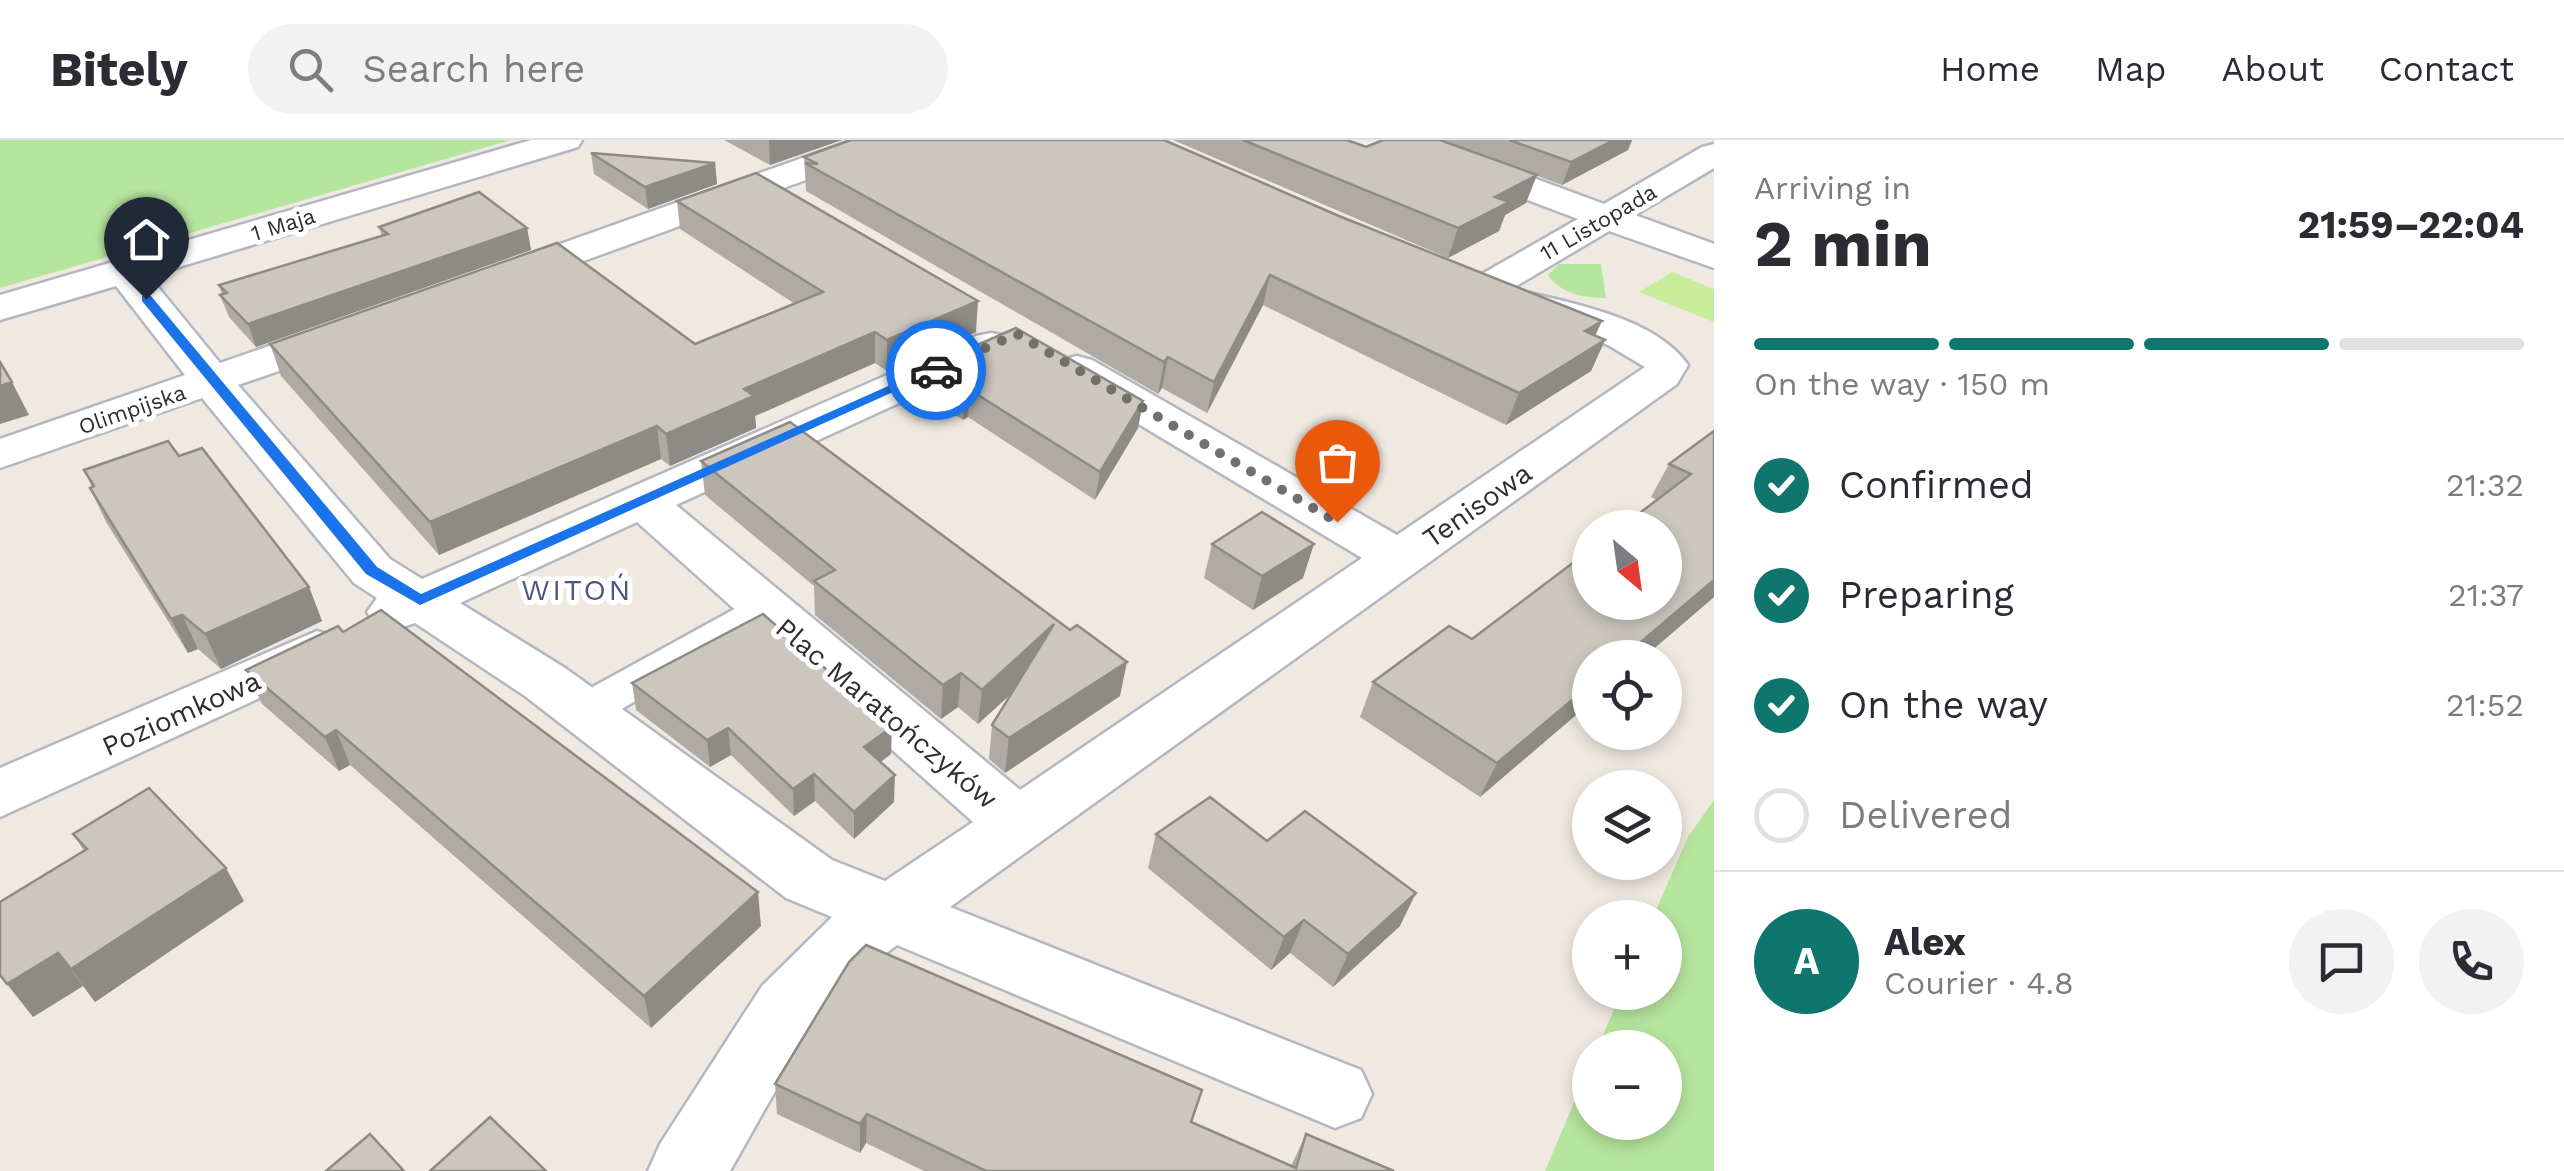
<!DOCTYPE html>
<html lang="en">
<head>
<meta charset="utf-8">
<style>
	:root { --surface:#fff; --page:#f2f2f3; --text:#2b2b33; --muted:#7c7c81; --line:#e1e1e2; --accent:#0f766e }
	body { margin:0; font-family:"Work Sans",sans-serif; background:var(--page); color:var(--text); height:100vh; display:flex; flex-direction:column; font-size:38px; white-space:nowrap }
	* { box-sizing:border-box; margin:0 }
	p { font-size:32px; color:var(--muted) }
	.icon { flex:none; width:55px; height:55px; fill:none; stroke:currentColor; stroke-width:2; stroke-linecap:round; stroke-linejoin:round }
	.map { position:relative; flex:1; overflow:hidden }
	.sheet { display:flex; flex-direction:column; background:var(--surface); width:850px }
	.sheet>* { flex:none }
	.needle { width:65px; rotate:151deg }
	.buttons { position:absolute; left:1572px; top:370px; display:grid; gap:20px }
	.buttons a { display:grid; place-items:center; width:110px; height:110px; border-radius:50%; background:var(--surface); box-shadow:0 5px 15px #0003; font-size:50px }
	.pin { position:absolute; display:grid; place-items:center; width:85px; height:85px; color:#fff; margin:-102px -42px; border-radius:50% 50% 50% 0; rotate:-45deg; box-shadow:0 0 10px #0007 }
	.pin .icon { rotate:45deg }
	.courier { position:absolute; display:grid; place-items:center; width:100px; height:100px; margin:-50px; border:8px solid #1a73e8; border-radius:50%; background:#fff; color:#222; box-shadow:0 2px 12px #0007 }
	.summary em { font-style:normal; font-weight:700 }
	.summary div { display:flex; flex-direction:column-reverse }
	.summary { display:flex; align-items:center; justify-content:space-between; height:170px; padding:0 40px }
	h1 { font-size:65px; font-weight:700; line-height:75px }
	.bar { display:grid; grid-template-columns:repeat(4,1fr); gap:15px 10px; align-content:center; height:120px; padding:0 40px }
	.bar i { height:12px; border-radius:8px; background:var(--line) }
	.bar .active { background:var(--accent) }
	.bar p { grid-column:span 4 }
	.line { display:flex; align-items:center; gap:25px; padding:0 40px; border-top:2px solid var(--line) }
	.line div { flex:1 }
	.round { display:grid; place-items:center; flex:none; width:105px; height:105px; border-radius:52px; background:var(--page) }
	ol { padding:0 40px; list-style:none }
	li { display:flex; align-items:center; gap:30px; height:110px }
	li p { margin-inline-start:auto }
	li .icon { padding:10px; border-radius:50%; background:var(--accent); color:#fff; stroke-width:4 }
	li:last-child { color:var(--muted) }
	li i { width:55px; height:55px; border:5px solid var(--line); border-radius:50% }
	header { display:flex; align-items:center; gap:60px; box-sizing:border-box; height:140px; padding:0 50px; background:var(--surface); border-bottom:2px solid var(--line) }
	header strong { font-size:48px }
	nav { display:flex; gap:55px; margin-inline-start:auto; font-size:35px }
	.search { width:700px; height:90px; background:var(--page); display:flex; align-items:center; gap:25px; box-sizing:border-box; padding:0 35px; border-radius:55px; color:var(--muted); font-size:38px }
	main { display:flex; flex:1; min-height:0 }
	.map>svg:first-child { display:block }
</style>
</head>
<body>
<header>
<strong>Bitely</strong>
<div class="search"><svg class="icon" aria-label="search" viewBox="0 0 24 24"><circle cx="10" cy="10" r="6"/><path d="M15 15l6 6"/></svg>Search here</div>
<nav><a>Home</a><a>Map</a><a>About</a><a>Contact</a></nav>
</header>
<main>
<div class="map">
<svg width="1714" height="1031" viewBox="0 0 1714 1031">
	<rect width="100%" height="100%" fill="#efe9e1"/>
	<g fill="#b6e59e">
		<path d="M0,0H511L0,148Z"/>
		<path d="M1559,124H1601L1606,158C1584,158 1561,154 1548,135Z"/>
		<path d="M1714,660V1031H1545L1590,925V982H1665V908L1598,907L1621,853L1665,852V778L1653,777L1688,697Z"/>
	</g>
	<path fill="#c9ec9a" d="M1672,132L1714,149V182L1639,152Z"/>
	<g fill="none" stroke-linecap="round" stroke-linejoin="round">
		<g stroke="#b4b7c1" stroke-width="5">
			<path id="service" d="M765,456L779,460L784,469L779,478L599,582L584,586L569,582L563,571L569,560L751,460Z"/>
		</g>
		<g stroke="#b4b7c1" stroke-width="5">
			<g id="minor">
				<path d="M531,0H582L578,7L149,136L220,223L330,185L345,182L360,185L366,194L360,203L238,245L390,419L422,439L976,196L991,193L1006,196L1012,205L1006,214L676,365L1020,650L1362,418L1062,238L1056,229L1062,220L1077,216L1092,220L1397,395L1645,227L1608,205L1516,173L1510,165L1516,157L1530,153C1580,165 1657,180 1688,225L1677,244L950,767L1361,930L1372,954L1361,978L1335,988L897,805C819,861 777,949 730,1031H648L660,1004L762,846L832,777L786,758L525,556L415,483L394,490L375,485L367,472L377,458L354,443L202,258L0,328V299L185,235L116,146L0,180V155ZM637,382L973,682L885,741L832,720L565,528L460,463Z"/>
				<path d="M853,0H900L896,7L515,146L501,150L487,146L482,138L487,130Z"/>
				<path d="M1384,0H1431L1604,64L1702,7L1714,4V28L1635,75L1714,104V128L1609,91L1496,158L1482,162L1468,158L1462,150L1468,142L1578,79L1388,7Z"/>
				<path d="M317,491L336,497L344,510L336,523L0,677V628Z"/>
			</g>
		</g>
		<use href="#service" fill="#fff" fill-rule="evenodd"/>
		<use href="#minor" fill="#fff" fill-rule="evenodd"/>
	</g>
	<g fill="#afaba4">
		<path d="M724,0H842L770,25Z"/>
		<path d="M1173,0H1347L1526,63L1505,75L1499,91L1448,118Z"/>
		<path d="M1442,0H1632L1628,10L1562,45Z"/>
		<path d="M591,13L715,23L717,44L648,69L594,34Z"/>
		<path d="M804,17L1595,196L1605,200L1591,231L1506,285L1263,165L1207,273L1162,248L1158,254L806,51Z"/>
		<path d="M677,61L976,192L887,231L875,223L755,276L756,288L670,326L661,319L439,415L281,236L270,204H695L795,164L680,89Z"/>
		<path d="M379,87L527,88L531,110L256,207L229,177L220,155L222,154L219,145L382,96Z"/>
		<path d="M925,228L1143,261L1138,288L1095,360L968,277L963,280L924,255Z"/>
		<path d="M1714,291V457L1643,518H1590V563L1480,657L1360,577L1373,542L1472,499L1657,360L1651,357L1669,324Z"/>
		<path d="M179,316L309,447L322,481L221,529L198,509L188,513L106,382L90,348L92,347L84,330Z"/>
		<path d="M701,321L1120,556L1005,633L989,619L992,585L1012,553L978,584L958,567L941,579L815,475L814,446L705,355Z"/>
		<path d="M1212,404L1303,438L1253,470L1204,438Z"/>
		<path d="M343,492L761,786L651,888L350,625L339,631L262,564L246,530Z"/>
		<path d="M632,543L891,614L881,622L894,662L854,699L815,661L794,676L731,615L710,627L636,570Z"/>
		<path d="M73,694L244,761L95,862L83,846L33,877L84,711Z"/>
		<path d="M1156,694L1267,701L1400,786L1333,847L1290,813L1271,830L1148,728Z"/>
		<path d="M775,944L1191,982L1291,1026L1306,994L1394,1031H924L866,1003L860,1013L777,974Z"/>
	</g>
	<g fill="#8e8b86">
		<path d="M769,0H842L770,25Z"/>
		<path d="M1614,0H1632L1628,10L1562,45L1571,22Z"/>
		<path d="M715,23L717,44L648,69L645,47Z"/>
		<path d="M1537,35L1526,63L1505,75L1499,91L1448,118L1458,88L1495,57Z"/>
		<path d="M527,88L531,110L256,207L248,184Z"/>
		<path d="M1270,135L1263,165L1207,273L1214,242Z"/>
		<path d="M978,161L976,192L887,231V200Z"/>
		<path d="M1602,181L1589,209L1605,200L1591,231L1506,285L1519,253L1585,191Z"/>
		<path d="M875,192V223L755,276L756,288L670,326L666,294L744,249Z"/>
		<path d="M1168,217L1162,248L1158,254L1164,222Z"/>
		<path d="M12,242L29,275L0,284V246Z"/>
		<path d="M970,250L968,277L963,280L964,253Z"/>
		<path d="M1143,261L1138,288L1095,360L1100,332Z"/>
		<path d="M657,286L661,319L439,415L430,382Z"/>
		<path d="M1314,404L1303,438L1253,470L1262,436Z"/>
		<path d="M1714,440V457L1643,518H1622Z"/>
		<path d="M309,447L322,481L221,529L205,494Z"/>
		<path d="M182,475L198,509L188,513L171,479Z"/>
		<path d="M1054,484L1049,519L978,584L982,550Z"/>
		<path d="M1127,522L1120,556L1005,633L1009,598Z"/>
		<path d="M961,533L958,567L941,579L943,545Z"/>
		<path d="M1590,545V563L1480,657L1497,623Z"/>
		<path d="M892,587L891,614L864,634V607Z"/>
		<path d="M728,588L731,615L710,627L707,600Z"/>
		<path d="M336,590L350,625L339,631L325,597Z"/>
		<path d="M814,634L815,661L794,676L793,649Z"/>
		<path d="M895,635L894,662L854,699V672Z"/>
		<path d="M226,728L244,761L95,862L71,829Z"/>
		<path d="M758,752L761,786L651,888L644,856Z"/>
		<path d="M1416,753L1400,786L1333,847L1348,814Z"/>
		<path d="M1304,780L1290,813L1271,830L1284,797Z"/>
		<path d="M58,813L83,846L33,877L7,844Z"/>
		<path d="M867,974L866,1003L860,1013V984Z"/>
	</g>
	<g fill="#cbc7bf" stroke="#8e8b86" stroke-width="2.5">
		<path d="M851,0H1164L1339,76L1602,181L1585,191L1605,200L1519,253L1270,135L1214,242L1168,217L1164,222L805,23L818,24L804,17Z"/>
		<path d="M1243,0H1347L1366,7L1383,0H1440L1537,35L1495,57L1509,62L1458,88Z"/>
		<path d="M1509,0H1614L1571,22Z"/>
		<path d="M591,13L715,23L645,47Z"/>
		<path d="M756,33L978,161L887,200L875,192L744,249L754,256L666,294L657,286L430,382L270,204L557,103L695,204L823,152L677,61Z"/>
		<path d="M479,52L527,88L248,184L220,155L227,153L219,145L388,94L379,87Z"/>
		<path d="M1016,188L1143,261L1100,332L970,250L964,253L925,228Z"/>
		<path d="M0,222L12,242L0,246Z"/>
		<path d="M790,282L1070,490L1077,485L1127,522L1009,598L992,585L1054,484L982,550L961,533L943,545L814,441L835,430L701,321Z"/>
		<path d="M1714,291V440L1622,518H1590V545L1497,623L1373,542L1449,486L1472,499L1590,410V462H1665V388H1620L1691,334L1669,324Z"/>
		<path d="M168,301L179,316L202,308L309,447L205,494L182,475L171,479L90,348L94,346L84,330Z"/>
		<path d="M1262,372L1314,404L1262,436L1212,404Z"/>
		<path d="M381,470L758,752L644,856L336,590L325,597L246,530L338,486L343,492Z"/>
		<path d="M763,474L892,587L864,607L895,635L854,672L814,634L793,649L728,588L707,600L632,543Z"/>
		<path d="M149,648L226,728L71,829L58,813L7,844L0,835V762L87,709L73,694Z"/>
		<path d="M1210,657L1267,701L1305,671L1416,753L1348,814L1304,780L1284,797L1156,694Z"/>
		<path d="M866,805L1202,950L1191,982L1296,1028L1306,994L1394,1031H986L867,974L860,984L775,944L849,822Z"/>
		<path d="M490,977L546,1031H430Z"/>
		<path d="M370,994L404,1031H326Z"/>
	</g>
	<path fill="#1a73e8" d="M142,156H151L377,427L421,454L931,227L942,230L420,465L366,434L142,161Z"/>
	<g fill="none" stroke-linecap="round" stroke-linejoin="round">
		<path stroke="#726f6d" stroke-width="10" stroke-dasharray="0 18" d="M936,230L1017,194L1337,382"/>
	</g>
	<g text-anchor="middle" stroke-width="10" stroke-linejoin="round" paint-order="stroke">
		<g font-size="22" fill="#2e2e2e" stroke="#fff">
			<text transform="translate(1598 82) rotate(-30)" y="8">11 Listopada</text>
			<text transform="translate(283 84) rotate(-17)" y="8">1 Maja</text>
			<text transform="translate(132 269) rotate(-19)" y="8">Olimpijska</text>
		</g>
		<g font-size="28" fill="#2e2e2e" stroke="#fff">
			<text transform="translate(1477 365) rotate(-35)" y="10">Tenisowa</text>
			<text transform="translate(181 573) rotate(-24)" y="10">Poziomkowa</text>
			<text transform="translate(887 573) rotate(40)" y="10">Plac Maratończyków</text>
		</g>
		<g font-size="30" letter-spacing="2.5" fill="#4d5680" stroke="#fff">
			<text x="577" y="460">WITOŃ</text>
		</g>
	</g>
</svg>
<div class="buttons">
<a><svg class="needle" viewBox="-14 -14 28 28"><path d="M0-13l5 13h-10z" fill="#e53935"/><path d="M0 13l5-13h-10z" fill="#7c7c81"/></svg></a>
<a><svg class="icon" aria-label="locate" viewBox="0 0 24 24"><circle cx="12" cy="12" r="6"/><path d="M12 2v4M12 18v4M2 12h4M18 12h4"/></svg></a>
<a><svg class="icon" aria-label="layers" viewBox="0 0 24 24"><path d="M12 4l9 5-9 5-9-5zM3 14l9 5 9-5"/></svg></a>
<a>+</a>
<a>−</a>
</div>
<div class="pin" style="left:1337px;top:382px;background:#ea580c"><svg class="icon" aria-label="bag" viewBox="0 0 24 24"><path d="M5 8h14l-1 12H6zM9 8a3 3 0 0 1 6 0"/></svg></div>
<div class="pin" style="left:146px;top:159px;background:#1f2937"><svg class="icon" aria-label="home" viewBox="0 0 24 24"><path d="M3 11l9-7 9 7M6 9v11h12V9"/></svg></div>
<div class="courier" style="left:936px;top:230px"><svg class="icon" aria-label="car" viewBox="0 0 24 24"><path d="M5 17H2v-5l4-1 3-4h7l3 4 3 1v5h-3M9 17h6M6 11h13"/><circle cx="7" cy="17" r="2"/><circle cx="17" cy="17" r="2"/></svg></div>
</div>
<section class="sheet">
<div class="summary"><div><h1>2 min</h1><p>Arriving in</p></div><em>21:59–22:04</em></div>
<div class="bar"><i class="active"></i><i class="active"></i><i class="active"></i><i></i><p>On the way · 150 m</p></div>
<ol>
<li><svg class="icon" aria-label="check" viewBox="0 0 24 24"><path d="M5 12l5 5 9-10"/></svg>Confirmed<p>21:32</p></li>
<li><svg class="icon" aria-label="check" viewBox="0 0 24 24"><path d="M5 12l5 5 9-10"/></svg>Preparing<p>21:37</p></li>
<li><svg class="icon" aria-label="check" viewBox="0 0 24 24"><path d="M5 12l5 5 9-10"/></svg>On the way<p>21:52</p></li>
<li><i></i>Delivered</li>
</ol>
<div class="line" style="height:180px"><b class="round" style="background:var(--accent);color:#fff">A</b><div><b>Alex</b><p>Courier · 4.8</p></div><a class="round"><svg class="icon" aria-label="chat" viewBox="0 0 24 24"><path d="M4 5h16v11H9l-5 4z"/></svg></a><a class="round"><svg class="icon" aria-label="phone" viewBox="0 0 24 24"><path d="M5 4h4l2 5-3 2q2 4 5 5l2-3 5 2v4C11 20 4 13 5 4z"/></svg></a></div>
</section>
</main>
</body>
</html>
